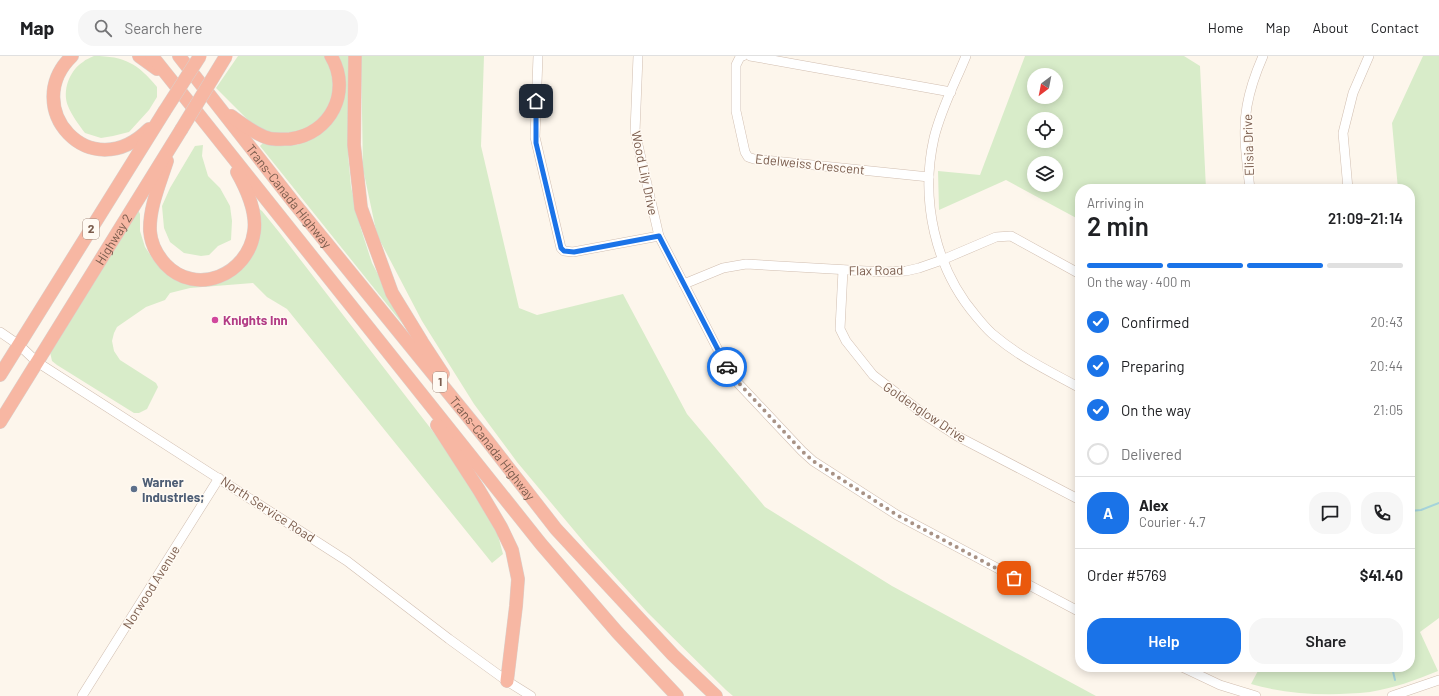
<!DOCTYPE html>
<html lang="en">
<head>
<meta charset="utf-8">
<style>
	:root { --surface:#fff; --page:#f6f6f6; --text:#202124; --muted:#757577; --line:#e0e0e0; --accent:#1a73e8 }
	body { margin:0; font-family:Barlow,sans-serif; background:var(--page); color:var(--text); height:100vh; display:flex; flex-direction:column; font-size:15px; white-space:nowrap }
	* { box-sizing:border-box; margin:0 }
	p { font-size:13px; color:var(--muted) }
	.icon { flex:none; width:22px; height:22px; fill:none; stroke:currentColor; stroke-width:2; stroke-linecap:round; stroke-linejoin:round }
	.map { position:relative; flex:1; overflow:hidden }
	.drawer { position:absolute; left:1075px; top:128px; width:340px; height:488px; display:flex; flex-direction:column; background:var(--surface); border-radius:16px; box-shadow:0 2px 10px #0003 }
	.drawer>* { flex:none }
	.needle { width:26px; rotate:212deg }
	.buttons { position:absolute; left:1027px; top:12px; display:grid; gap:8px }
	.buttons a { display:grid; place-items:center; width:36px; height:36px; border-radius:50%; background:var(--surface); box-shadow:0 2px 10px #0003; font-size:20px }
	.pin { position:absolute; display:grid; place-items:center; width:34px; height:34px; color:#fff; margin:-17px; border-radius:8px; box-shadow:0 2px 6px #0006 }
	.courier { position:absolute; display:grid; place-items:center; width:40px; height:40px; margin:-20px; border:3px solid #1a73e8; border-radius:50%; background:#fff; color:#222; box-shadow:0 1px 5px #0007 }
	.head em { font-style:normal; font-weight:600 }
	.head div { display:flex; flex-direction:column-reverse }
	.head { display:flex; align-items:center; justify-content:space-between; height:68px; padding:0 12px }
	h1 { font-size:26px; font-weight:600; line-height:30px }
	.bar { display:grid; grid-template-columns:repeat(4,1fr); gap:6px 4px; align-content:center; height:48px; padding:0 12px }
	.bar i { height:5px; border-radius:3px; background:var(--line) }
	.bar .current { background:var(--accent) }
	.bar p { grid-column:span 4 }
	.line { display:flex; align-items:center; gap:10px; padding:0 12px; border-top:1px solid var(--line) }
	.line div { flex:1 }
	.round { display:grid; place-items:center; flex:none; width:42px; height:42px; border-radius:16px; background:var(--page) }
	ol { padding:0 12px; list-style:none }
	li { display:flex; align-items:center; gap:12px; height:44px }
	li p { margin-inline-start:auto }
	li .icon { padding:4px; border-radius:50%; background:var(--accent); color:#fff; stroke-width:4 }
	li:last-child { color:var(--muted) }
	li i { width:22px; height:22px; border:2px solid var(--line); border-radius:50% }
	.primary-button { display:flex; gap:8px; margin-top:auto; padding:8px 12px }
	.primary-button a { flex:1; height:46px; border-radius:16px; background:var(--accent); color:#fff; font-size:16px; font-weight:600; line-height:46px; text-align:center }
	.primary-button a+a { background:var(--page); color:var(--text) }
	header { display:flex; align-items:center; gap:24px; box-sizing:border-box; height:56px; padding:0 20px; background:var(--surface); border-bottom:1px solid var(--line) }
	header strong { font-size:19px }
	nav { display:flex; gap:22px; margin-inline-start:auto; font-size:14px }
	.search { width:280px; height:36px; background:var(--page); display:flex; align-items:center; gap:10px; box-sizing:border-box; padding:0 14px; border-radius:16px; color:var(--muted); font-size:15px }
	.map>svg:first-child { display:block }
</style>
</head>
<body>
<header>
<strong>Map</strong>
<div class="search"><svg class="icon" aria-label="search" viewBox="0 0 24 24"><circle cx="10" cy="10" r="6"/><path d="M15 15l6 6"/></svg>Search here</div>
<nav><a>Home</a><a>Map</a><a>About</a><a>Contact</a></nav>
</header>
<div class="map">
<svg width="1439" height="640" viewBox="0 0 1439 640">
	<rect width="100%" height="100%" fill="#fdf6ec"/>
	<g fill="#d8ecc9" fill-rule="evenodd">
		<path d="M94,0C125,0 138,8 157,31V41L149,54L129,76L113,80L101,82L85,77C79,69 72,60 68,50C62,35 69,15 83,6C86,3 90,2 94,0Z"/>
		<path d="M238,0H326L335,27L327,55L311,71L292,79L268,77L251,67L216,32Z"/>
		<path d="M337,0H349L348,98L351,131L361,173L372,207L392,245L414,282L260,90L264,86L297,89L319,78L332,65Z"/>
		<path d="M361,0H484L481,90L519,252L537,259L623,238L687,358L765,451L892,530L1096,640H733L726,634L648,557L588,491L517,406L474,348L422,265L377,179L363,113Z"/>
		<path d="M1025,0H1184L1200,10L1206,133H1080V164L1006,124L939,154L938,115L980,119ZM1034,19H1056V41H1034ZM1034,63H1056V85H1034ZM1034,107H1056V129H1034Z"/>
		<path d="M1423,0H1439V562L1420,576L1438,615C1416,624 1394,632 1370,636C1331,640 1289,639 1251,628L1260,611H1410V321L1414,312L1410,264V133H1398L1392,67Z"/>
		<path d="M203,89L202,100L208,120L220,132L230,150L232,165L231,184L218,190L209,199L201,200L184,197L170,186L164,172L162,150L170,132L195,90Z"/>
		<path d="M257,151L262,155L279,176L438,382L474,436L496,472L503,498L492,507L287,253L267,241L253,227L190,232L170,237L165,244L146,251L117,271L114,277L112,285L114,295L120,304L156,327L158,331L147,353L139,357H134L57,309L52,305L50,296L138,154L140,158V175L145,191L155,206L204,223L246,198Z"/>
	</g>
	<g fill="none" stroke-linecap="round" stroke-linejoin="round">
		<g stroke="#a5d3da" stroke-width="2">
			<path d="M1410,455L1421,454L1439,447"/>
			<path d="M1392,611L1395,624"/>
		</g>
		<g stroke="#d1beb0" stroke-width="10">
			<g id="minor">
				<path d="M538,0L535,81L561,192L564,195L573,196L659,180"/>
				<path d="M638,0L635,76L659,180L730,317L735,324L802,395L813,405L897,459L1080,556"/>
				<path d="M743,0L740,1L736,9V55L745,96L748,101L754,103L929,121"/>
				<path d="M750,0L951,36"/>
				<path d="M966,0C955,27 941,53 934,82C920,144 935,212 976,260C982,267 988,275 995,280C1021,302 1051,316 1080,332"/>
				<path d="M1250,133C1247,106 1242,77 1247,50C1250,33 1256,16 1263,0"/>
				<path d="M1348,133L1343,77L1353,37L1369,0"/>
				<path d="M843,214L840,273L846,285L873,319L925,359L957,380L1080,444"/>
				<path d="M684,228L723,212L746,208L884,216L906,215L919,212L942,204L996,181L1011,180L1080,218"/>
				<path d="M0,276L19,289L37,306L347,505L449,583L507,625L531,640"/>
				<path d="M1182,611L1220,629L1256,640"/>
				<path d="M82,640L219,422"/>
				<path d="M1392,640L1439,624"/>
			</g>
		</g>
		<g stroke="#dad1cd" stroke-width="14">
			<g id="highway">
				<path d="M72,0C19,51 90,132 149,73"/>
				<path d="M139,0L157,13"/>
				<path d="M152,0L541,488L617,576L677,640"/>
				<path id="s1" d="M179,0L294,147L486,383L556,473L673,599L716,640"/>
				<path d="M355,0L354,89L361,152L392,237L422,286L443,318"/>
				<path d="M231,60C242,68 255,78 268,82C275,84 283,83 290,83C331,78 352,35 331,0"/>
				<path d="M167,105C160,127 149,152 150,175C151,188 157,199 165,208C196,241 248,219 254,176C257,157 246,132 237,116"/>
				<path d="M0,319L164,56"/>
				<path id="s2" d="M0,366L181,74"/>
				<path d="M437,369L479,434L501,471L512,494L518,523L516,550L507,625"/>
			</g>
		</g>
		<use href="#minor" stroke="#fff" stroke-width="9"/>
		<use href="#highway" stroke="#f7b7a3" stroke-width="13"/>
		<g stroke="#dad1cd" stroke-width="14" stroke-linecap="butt">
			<g id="highway-bridge">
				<path d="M164,56L200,0"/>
				<path d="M181,74L226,0"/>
			</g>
		</g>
		<use href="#highway-bridge" stroke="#f7b7a3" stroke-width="13"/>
	</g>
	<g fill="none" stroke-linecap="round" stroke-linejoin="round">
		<path stroke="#a89285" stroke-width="4" stroke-dasharray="0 7.2" d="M727,311L736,324L802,395L813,405L897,459L1014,522"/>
		<path stroke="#1a73e8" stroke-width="5" d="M536,45V87L561,192L564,195L574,196L659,180L727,311"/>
	</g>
	<circle fill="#d1479c" stroke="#fffaf3" stroke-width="1.5" cx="215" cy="264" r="4"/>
	<circle fill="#5c6f8a" stroke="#fffaf3" stroke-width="1.5" cx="134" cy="433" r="4"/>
	<g text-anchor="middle" stroke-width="3" stroke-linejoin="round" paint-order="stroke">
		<g fill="#fffaf3" stroke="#a28b7f" stroke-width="1">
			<rect x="83" y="163" width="16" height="20" rx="3"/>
			<rect x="433" y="316" width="14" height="20" rx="3"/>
		</g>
		<g font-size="12" font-weight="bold" fill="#7a5c4d">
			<text x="91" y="177">2</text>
			<text x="440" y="330">1</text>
		</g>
		<g font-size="13" fill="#7a5c4d" stroke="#fffaf3">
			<text transform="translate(1248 89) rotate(-92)" y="5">Elisia Drive</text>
			<text transform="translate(810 108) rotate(6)" y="5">Edelweiss Crescent</text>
			<text transform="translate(645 117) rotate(78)" y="5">Wood Lily Drive</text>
			<text dy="5" stroke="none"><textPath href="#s1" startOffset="178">Trans-Canada Highway</textPath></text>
			<text dy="5" stroke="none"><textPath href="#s2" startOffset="215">Highway 2</textPath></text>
			<text transform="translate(876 214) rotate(-1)" y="5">Flax Road</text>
			<text transform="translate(925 356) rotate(34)" y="5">Goldenglow Drive</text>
			<text dy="5" stroke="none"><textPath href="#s1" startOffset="502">Trans-Canada Highway</textPath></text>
			<text transform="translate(268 453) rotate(33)" y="5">North Service Road</text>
			<text transform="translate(151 531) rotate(-58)" y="5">Norwood Avenue</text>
		</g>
		<g font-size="13" font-weight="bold" fill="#b23c85" stroke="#fffaf3" text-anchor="start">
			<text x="223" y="269">Knights Inn</text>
		</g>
		<g font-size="13" font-weight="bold" fill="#4e5e75" stroke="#fffaf3" text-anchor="start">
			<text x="142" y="431">Warner<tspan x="142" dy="15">Industries;</tspan></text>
		</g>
	</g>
</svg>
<div class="buttons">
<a><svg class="needle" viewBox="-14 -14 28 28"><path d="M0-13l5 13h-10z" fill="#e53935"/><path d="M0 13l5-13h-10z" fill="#757577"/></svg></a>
<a><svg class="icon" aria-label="locate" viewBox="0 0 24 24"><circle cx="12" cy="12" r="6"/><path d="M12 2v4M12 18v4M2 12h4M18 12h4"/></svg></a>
<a><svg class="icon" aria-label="layers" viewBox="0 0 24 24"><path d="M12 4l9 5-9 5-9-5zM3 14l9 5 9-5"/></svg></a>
</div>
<div class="pin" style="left:1014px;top:522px;background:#ea580c"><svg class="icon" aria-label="bag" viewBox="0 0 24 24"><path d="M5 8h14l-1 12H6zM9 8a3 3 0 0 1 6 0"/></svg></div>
<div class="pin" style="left:536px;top:45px;background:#1f2937"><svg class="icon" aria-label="home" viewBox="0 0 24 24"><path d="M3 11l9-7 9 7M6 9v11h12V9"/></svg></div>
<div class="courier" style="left:727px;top:311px"><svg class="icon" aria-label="car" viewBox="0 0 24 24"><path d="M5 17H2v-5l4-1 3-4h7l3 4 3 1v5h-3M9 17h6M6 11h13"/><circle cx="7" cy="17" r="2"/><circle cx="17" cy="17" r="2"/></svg></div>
<section class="drawer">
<div class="head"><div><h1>2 min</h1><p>Arriving in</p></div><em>21:09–21:14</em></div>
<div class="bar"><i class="current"></i><i class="current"></i><i class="current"></i><i></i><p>On the way · 400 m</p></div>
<ol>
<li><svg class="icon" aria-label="check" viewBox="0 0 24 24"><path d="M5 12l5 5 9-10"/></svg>Confirmed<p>20:43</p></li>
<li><svg class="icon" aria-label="check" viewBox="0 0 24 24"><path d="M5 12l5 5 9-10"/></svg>Preparing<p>20:44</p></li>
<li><svg class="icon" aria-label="check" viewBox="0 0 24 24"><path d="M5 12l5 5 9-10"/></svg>On the way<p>21:05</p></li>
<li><i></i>Delivered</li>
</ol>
<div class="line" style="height:72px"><b class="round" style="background:var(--accent);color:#fff">A</b><div><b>Alex</b><p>Courier · 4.7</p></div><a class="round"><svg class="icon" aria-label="chat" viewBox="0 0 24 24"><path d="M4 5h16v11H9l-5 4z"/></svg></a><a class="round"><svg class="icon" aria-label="phone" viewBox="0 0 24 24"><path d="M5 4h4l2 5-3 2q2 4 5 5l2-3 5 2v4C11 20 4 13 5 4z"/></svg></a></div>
<div class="line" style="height:52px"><div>Order #5769</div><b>$41.40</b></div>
<div class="primary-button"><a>Help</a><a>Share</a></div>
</section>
</div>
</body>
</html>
